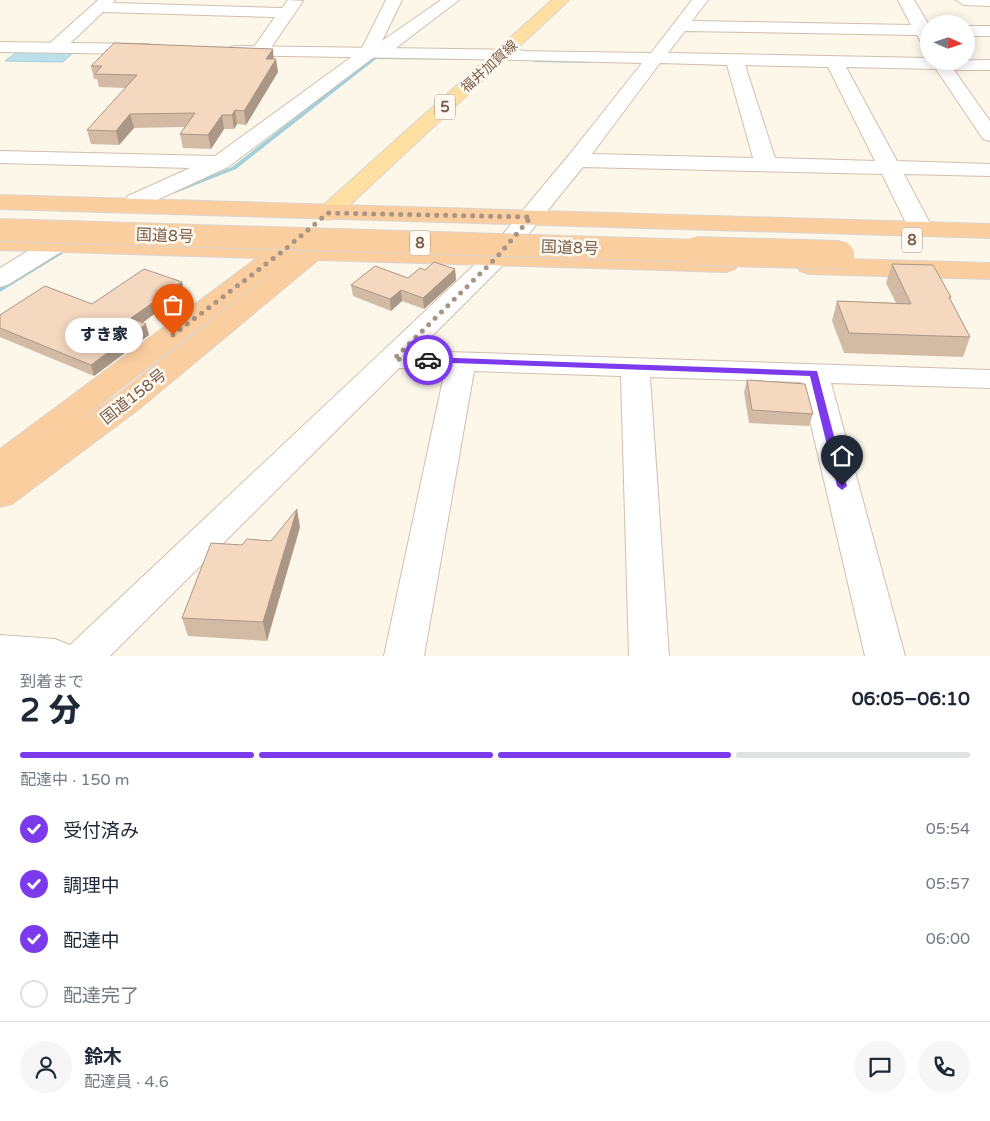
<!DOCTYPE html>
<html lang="ja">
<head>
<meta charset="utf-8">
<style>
	:root { --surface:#fff; --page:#f6f6f7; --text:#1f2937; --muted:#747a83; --line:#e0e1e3; --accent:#7c3aed }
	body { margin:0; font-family:"Varela Round","Noto Sans JP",sans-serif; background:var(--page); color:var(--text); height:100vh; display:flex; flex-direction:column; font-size:19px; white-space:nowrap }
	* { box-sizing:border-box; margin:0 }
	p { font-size:16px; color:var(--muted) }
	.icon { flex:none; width:28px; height:28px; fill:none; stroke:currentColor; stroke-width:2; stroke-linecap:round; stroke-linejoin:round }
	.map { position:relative; height:656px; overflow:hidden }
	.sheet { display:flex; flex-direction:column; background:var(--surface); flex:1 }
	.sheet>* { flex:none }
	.needle { width:32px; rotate:93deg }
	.controls { position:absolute; left:920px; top:15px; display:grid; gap:10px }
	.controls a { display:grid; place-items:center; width:55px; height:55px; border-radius:50%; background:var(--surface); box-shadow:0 2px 12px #0003; font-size:25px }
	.pin { position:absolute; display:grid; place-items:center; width:42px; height:42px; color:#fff; margin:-51px -21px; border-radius:50% 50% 50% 0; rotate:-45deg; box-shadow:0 0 5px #0007 }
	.pin .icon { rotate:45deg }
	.courier { position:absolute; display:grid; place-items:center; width:50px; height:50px; margin:-25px; border:4px solid #7c3aed; border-radius:50%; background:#fff; color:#222; box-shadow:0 1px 6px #0007 }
	.bubble { position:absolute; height:35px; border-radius:18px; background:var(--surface); box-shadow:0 2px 12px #0003; font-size:16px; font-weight:800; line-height:35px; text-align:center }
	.head em { font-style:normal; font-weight:800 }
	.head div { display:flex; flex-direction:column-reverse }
	.head { display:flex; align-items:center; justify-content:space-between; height:85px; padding:0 20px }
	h1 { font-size:32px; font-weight:800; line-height:38px }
	.bar { display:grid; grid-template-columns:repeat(4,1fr); gap:8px 5px; align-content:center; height:60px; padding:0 20px }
	.bar i { height:6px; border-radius:4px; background:var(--line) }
	.bar .active { background:var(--accent) }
	.bar p { grid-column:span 4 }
	.line { display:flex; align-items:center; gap:12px; padding:0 20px; border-top:1px solid var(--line) }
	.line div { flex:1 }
	.round { display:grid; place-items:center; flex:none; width:52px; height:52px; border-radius:26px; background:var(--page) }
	ol { padding:0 20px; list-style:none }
	li { display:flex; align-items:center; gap:15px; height:55px }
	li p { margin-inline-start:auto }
	li .icon { padding:5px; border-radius:50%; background:var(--accent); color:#fff; stroke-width:4 }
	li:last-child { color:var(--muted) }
	li i { width:28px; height:28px; border:2px solid var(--line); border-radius:50% }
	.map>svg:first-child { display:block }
</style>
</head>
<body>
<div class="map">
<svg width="990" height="656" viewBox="0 0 990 656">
	<rect width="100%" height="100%" fill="#fdf7ea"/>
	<path fill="#bce0e9" stroke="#a2cfdb" d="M18,51L74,52L63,62L5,61Z"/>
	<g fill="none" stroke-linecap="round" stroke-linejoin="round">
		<g fill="#a2cfdb" fill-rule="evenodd">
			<path d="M373,57L478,58L480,59L478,60L376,59L236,169L175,193H171L170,192L232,167Z"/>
			<path d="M533,60L590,61L592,62L590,63L535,62L533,61Z"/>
			<path d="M60,251L63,253L62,254L0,292V287Z"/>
		</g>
		<g stroke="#d1bfae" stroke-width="2">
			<g id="minor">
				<path d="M98,0H115L113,3L282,8L288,0L303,1L266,55H254L251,51L275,17L103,12L61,52H49L46,48L49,44Z"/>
				<path d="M386,0H402L382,41L441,0H459L396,48L374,57L228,167L144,206C137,212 131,213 122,211L119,206L128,196L190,168L0,163V151L215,156L361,50Z"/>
				<path d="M692,0H708L692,21L911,25L898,0H914L929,25V47L923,46L917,35L685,31L668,53L929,58V61L990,60V70H954L990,121V141L983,139L936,69L846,67L897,161L990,164V176L904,174L933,229L929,234L921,236L913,234L909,229L882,174L583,167L506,262L417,351L990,370V388L831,383L905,656H865L801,382L650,377L669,656H629L621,376L474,371L424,656H384L445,370L399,368L110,656H0V635L55,639L70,645L488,252L569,155L642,63L519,60L513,59L510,55L513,51L651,53ZM660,63L727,65L753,158L592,154ZM745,65L828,67L875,161L775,158Z"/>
				<path d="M956,0H990V6L964,5Z"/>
				<rect x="966" y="26" width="24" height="10"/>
				<path d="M55,238L64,240L67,245L64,250L9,284L0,287V268L46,240Z"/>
			</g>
		</g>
		<g stroke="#d1bfae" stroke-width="2">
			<g id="tertiary">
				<path d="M0,42L146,44L152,45L155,49L152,53L146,54L0,52Z"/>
				<path d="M236,46L519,50L525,51L528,55L525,59L519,60L230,55L227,51L230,47Z"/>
			</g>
		</g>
		<g stroke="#dcd5d0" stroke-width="2">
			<path id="primary" d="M552,0H569L336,218L328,220L320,218L316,213L320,208Z"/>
		</g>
		<g stroke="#dcd5d0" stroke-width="2">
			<g id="trunk">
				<path d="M0,195L990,224V238L0,209Z"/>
				<path d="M0,236L277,244L289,239L298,241L300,244C310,245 316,239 327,242L329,245L726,256L735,259L739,264L735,269L726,272L318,260L139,409L12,504L0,507V449L257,258L0,250ZM288,259L117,395L74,425Z"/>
				<path d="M809,258L990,263V279L809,274L800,271L796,266L800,261Z"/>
			</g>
		</g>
		<use href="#minor" fill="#fff" fill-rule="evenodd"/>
		<use href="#tertiary" fill="#fff" fill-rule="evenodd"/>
		<use href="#primary" fill="#fde0a1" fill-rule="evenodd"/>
		<use href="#trunk" fill="#fbcea0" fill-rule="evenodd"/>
		<g stroke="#dcd5d0" stroke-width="24" stroke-linecap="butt">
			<path id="trunk-bridge-far1" d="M0,230L738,252"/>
		</g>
		<g stroke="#dcd5d0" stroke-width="30" stroke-linecap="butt">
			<path id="trunk-bridge" d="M696,251L840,255"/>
		</g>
		<use href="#trunk-bridge-far1" stroke="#fbcea0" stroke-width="22"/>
		<use href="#trunk-bridge" stroke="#fbcea0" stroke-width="28"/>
	</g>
	<g fill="#d2baa5">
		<path d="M274,59L278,72L246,125L237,124L234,129H224L211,149L183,148L180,134L185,127L134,128L119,145L91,144L87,130L126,88L99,87L97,79H94L91,66Z"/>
		<path d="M892,264L951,297L950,299L970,337L963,357L844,353L832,321L837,301L896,303L886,283Z"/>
		<path d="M455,269L456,280L424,309L402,301L391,311L353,296L351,285L408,278L425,270Z"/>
		<path d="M182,282L184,292L142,323L149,335L94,376L0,337V315L92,304Z"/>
		<path d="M747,380L813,414L809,426L749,423L744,392Z"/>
		<path d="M300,527L267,641L188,636L182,618L242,545L271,541Z"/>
	</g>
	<g fill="#ab9786">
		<path d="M273,49L274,62L276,59L278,72L246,125L244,111L266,59Z"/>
		<path d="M235,110L237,124L234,129L232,115Z"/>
		<path d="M130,114L134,128L119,145L116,131Z"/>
		<path d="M222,115L224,129L211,149L208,135Z"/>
		<path d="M455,269L456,280L424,309L423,298Z"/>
		<path d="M182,282L184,292L134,329L131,318Z"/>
		<path d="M401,290L402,301L391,311L390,299Z"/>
		<path d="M146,324L149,335L94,376L91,365Z"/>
		<path d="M297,509L300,527L267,641L263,622Z"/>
	</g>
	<g fill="#f4d8c0" stroke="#ab9786">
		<path d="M114,43L273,49L266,59H276L244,111L235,110L232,115H222L208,135L180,134L195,113L130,114L116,131L87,130L137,75L95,74L102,66H91Z"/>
		<path d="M434,262L455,269L423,298L401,290L390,299L351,285L375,266L408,278L420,268L425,270Z"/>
		<path d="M892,264L933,265L951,297H949L970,337L849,333L837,301L911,304Z"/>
		<path d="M144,269L182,282L131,318L146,324L91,365L0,328V315L45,286L92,304Z"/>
		<path d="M747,380L805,384L813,414L752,410Z"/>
		<path d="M297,509L263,622L182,618L211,543L242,545L247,539L271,541Z"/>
	</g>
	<path fill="#7c3aed" d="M428,357L817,371L847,486L842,490L837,486L810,376L425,362L424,360Z"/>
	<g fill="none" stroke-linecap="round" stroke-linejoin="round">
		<path stroke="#a89483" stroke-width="5" stroke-dasharray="0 9" d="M173,335L283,251L328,213L531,217L497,257L394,359L428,360"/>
	</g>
	<g text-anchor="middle" stroke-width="5" stroke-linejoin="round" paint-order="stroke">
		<g font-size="14" fill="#7a5e4b" stroke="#fffaf1">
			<text transform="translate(489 66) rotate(-42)" y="5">福井加賀線</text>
		</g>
		<g fill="#fffaf1" stroke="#a28d7d" stroke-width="1">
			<rect x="435" y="94.5" width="20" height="25" rx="4"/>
			<rect x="902" y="227.5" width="20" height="25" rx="4"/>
			<rect x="410" y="230.5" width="20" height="25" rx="4"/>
		</g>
		<g font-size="15" font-weight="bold" fill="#7a5e4b">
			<text x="445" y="112">5</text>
			<text x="912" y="245">8</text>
			<text x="420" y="248">8</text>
		</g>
		<g font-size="16" fill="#7a5e4b" stroke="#fffaf1">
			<text transform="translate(165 235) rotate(2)" y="6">国道8号</text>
			<text transform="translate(570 247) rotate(2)" y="6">国道8号</text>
			<text transform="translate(133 396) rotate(-38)" y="6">国道158号</text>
		</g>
	</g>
</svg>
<div class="controls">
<a><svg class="needle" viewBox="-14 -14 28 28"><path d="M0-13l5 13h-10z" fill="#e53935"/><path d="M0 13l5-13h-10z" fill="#747a83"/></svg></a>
</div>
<div class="pin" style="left:173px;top:335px;background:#ea580c"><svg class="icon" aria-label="bag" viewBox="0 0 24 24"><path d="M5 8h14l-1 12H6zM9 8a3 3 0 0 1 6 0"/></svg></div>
<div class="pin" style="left:842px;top:486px;background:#1f2937"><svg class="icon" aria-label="home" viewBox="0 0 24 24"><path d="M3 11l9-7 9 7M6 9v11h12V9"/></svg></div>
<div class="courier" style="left:428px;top:360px"><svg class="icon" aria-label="car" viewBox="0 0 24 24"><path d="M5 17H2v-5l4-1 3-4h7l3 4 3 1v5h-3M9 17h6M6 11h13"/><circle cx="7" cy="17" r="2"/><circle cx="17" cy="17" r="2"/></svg></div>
<div class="bubble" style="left:65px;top:318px;width:78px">すき家</div>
</div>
<section class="sheet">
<div class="head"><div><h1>2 分</h1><p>到着まで</p></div><em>06:05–06:10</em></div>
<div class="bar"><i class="active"></i><i class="active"></i><i class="active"></i><i></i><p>配達中 · 150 m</p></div>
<ol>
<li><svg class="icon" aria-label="check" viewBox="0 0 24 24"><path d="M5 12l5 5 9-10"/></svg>受付済み<p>05:54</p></li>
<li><svg class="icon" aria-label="check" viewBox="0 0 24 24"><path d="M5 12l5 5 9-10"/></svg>調理中<p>05:57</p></li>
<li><svg class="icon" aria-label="check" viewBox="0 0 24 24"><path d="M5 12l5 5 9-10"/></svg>配達中<p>06:00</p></li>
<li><i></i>配達完了</li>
</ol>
<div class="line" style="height:90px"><a class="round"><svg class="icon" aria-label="person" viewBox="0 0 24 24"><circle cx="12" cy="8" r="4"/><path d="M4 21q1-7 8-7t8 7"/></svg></a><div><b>鈴木</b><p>配達員 · 4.6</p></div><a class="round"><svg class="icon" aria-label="chat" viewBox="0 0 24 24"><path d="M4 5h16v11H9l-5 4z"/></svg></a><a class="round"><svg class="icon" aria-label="phone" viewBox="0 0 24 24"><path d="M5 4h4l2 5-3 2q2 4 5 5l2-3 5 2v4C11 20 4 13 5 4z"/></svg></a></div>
</section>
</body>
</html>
